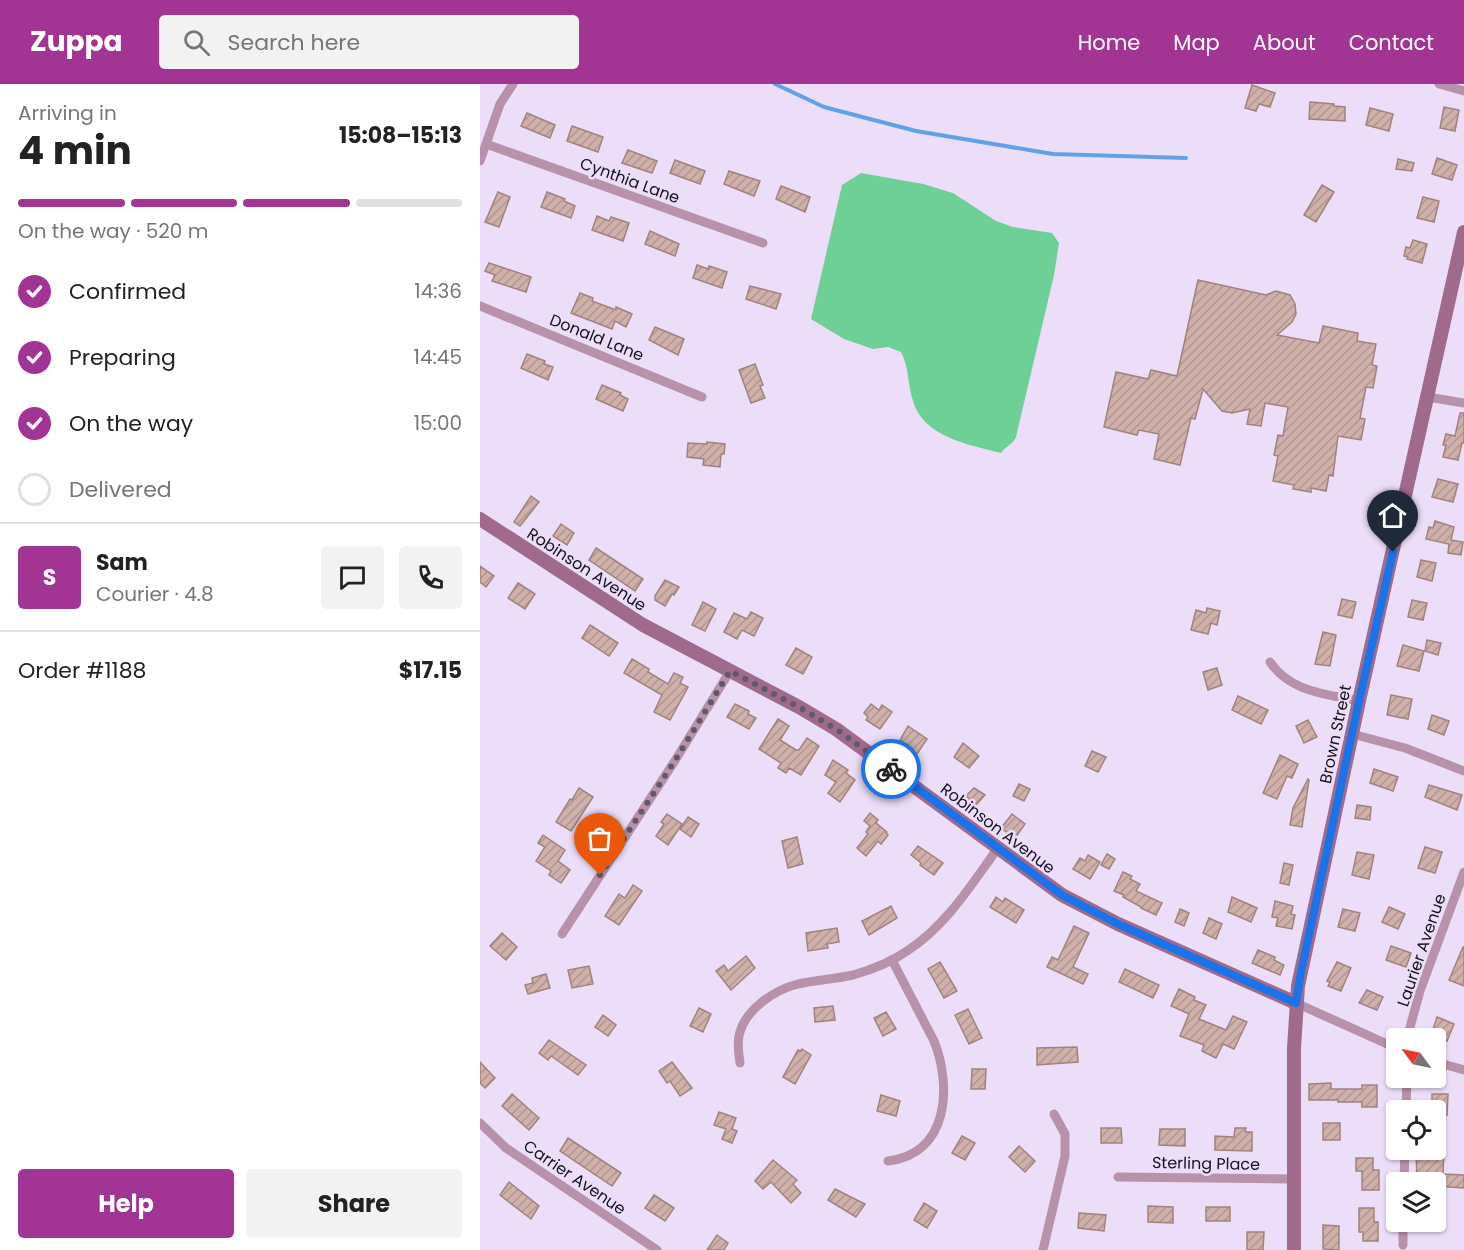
<!DOCTYPE html>
<html lang="en">
<head>
<meta charset="utf-8">
<style>
	:root { --surface:#fff; --page:#f2f2f2; --text:#222; --muted:#767676; --line:#e0e0e0; --accent:#a23493 }
	body { margin:0; font-family:Poppins,sans-serif; background:var(--page); color:var(--text); height:100vh; display:flex; flex-direction:column; font-size:22px; white-space:nowrap }
	* { box-sizing:border-box; margin:0 }
	p { font-size:20px; color:var(--muted) }
	.icon { flex:none; width:33px; height:33px; fill:none; stroke:currentColor; stroke-width:2; stroke-linecap:round; stroke-linejoin:round }
	.map { position:relative; flex:1; overflow:hidden }
	.details { display:flex; flex-direction:column; background:var(--surface); width:480px }
	.details>* { flex:none }
	.needle { width:39px; rotate:303deg }
	.fabs { position:absolute; left:906px; top:944px; display:grid; gap:12px }
	.fabs a { display:grid; place-items:center; width:60px; height:60px; border-radius:6px; background:var(--surface); box-shadow:0 2px 4px #0004; font-size:30px }
	.pin { position:absolute; display:grid; place-items:center; width:51px; height:51px; color:#fff; margin:-62px -26px; border-radius:50% 50% 50% 0; rotate:-45deg; box-shadow:0 0 6px #0007 }
	.pin .icon { rotate:45deg }
	.courier { position:absolute; display:grid; place-items:center; width:60px; height:60px; margin:-30px; border:4px solid #1a73e8; border-radius:50%; background:#fff; color:#222; box-shadow:0 2px 8px #0007 }
	.headline em { font-style:normal; font-weight:700 }
	.headline div { display:flex; flex-direction:column-reverse }
	.headline { display:flex; align-items:center; justify-content:space-between; height:102px; padding:0 18px }
	h1 { font-size:39px; font-weight:700; line-height:45px }
	.bar { display:grid; grid-template-columns:repeat(4,1fr); gap:9px 6px; align-content:center; height:72px; padding:0 18px }
	.bar i { height:8px; border-radius:4px; background:var(--line) }
	.bar .active { background:var(--accent) }
	.bar p { grid-column:span 4 }
	.line { display:flex; align-items:center; gap:15px; padding:0 18px; border-top:2px solid var(--line) }
	.line div { flex:1 }
	.round { display:grid; place-items:center; flex:none; width:63px; height:63px; border-radius:6px; background:var(--page) }
	ol { padding:0 18px; list-style:none }
	li { display:flex; align-items:center; gap:18px; height:66px }
	li p { margin-inline-start:auto }
	li .icon { padding:6px; border-radius:50%; background:var(--accent); color:#fff; stroke-width:4 }
	li:last-child { color:var(--muted) }
	li i { width:33px; height:33px; border:3px solid var(--line); border-radius:50% }
	.cta { display:flex; gap:12px; margin-top:auto; padding:12px 18px }
	.cta a { flex:1; height:69px; border-radius:6px; background:var(--accent); color:#fff; font-size:24px; font-weight:700; line-height:69px; text-align:center }
	.cta a+a { background:var(--page); color:var(--text) }
	header { display:flex; align-items:center; gap:36px; box-sizing:border-box; height:84px; padding:0 30px; background:var(--accent); color:#fff }
	header strong { font-size:28px }
	nav { display:flex; gap:33px; margin-inline-start:auto; font-size:21px }
	.search { width:420px; height:54px; background:var(--page); display:flex; align-items:center; gap:15px; box-sizing:border-box; padding:0 21px; border-radius:6px; color:var(--muted); font-size:22px }
	main { display:flex; flex:1; min-height:0 }
	.map>svg:first-child { display:block }
</style>
</head>
<body>
<header>
<strong>Zuppa</strong>
<div class="search"><svg class="icon" aria-label="search" viewBox="0 0 24 24"><circle cx="10" cy="10" r="6"/><path d="M15 15l6 6"/></svg>Search here</div>
<nav><a>Home</a><a>Map</a><a>About</a><a>Contact</a></nav>
</header>
<main>
<section class="details">
<div class="headline"><div><h1>4 min</h1><p>Arriving in</p></div><em>15:08–15:13</em></div>
<div class="bar"><i class="active"></i><i class="active"></i><i class="active"></i><i></i><p>On the way · 520 m</p></div>
<ol>
<li><svg class="icon" aria-label="check" viewBox="0 0 24 24"><path d="M5 12l5 5 9-10"/></svg>Confirmed<p>14:36</p></li>
<li><svg class="icon" aria-label="check" viewBox="0 0 24 24"><path d="M5 12l5 5 9-10"/></svg>Preparing<p>14:45</p></li>
<li><svg class="icon" aria-label="check" viewBox="0 0 24 24"><path d="M5 12l5 5 9-10"/></svg>On the way<p>15:00</p></li>
<li><i></i>Delivered</li>
</ol>
<div class="line" style="height:108px"><b class="round" style="background:var(--accent);color:#fff">S</b><div><b>Sam</b><p>Courier · 4.8</p></div><a class="round"><svg class="icon" aria-label="chat" viewBox="0 0 24 24"><path d="M4 5h16v11H9l-5 4z"/></svg></a><a class="round"><svg class="icon" aria-label="phone" viewBox="0 0 24 24"><path d="M5 4h4l2 5-3 2q2 4 5 5l2-3 5 2v4C11 20 4 13 5 4z"/></svg></a></div>
<div class="line" style="height:78px"><div>Order #1188</div><b>$17.15</b></div>
<div class="cta"><a>Help</a><a>Share</a></div>
</section>
<div class="map">
<svg width="984" height="1166" viewBox="0 0 984 1166">
	<defs>
		<pattern id="building-hatch" width="6" height="6" patternUnits="userSpaceOnUse" patternTransform="scale(1.5)"><rect width="6" height="6" fill="#d0b0aa"/><path d="M-1 1l2-2M0 6l6-6M5 7l2-2" fill="none" stroke="#b29692"/></pattern>
	</defs>
	<rect width="100%" height="100%" fill="#ecdef9"/>
	<path fill="#6ecf97" d="M381,89L443,100L473,109L516,137L533,143L572,149L579,159L574,191L536,353C533,360 526,362 521,369C490,361 443,353 433,317C427,299 430,286 421,268L408,263L393,265L364,255L331,235L362,101Z"/>
	<g fill="none" stroke-linecap="round" stroke-linejoin="round">
		<path stroke="#62a1e8" stroke-width="4" d="M295,0L344,23L436,47L573,70L706,74"/>
	</g>
	<g fill="url(#building-hatch)" stroke="#a1827d" stroke-width="1.5">
		<path d="M772,1L795,9L790,23L779,20L776,27L765,24Z"/>
		<path d="M830,18L854,20V22L865,23V37L829,35Z"/>
		<path d="M964,23L979,26L975,47L960,44Z"/>
		<path d="M890,24L913,30L909,47L886,41Z"/>
		<path d="M47,29L75,41L70,54L41,42Z"/>
		<path d="M92,42L123,53L118,68L87,57Z"/>
		<path d="M148,66L177,77L172,89L142,79Z"/>
		<path d="M957,74L977,81L972,96L952,90Z"/>
		<path d="M918,75L934,79L932,87L916,85Z"/>
		<path d="M195,76L225,87L220,100L190,89Z"/>
		<path d="M249,87L280,97L274,112L244,100Z"/>
		<path d="M842,101L854,108L836,138L824,131Z"/>
		<path d="M301,102L330,113L325,128L296,115Z"/>
		<path d="M18,108L30,113L19,143L5,138Z"/>
		<path d="M67,108L85,115L84,117L95,122L91,134L61,123Z"/>
		<path d="M943,113L959,117L954,138L937,134Z"/>
		<path d="M117,132L129,137L131,133L149,139L143,157L112,146Z"/>
		<path d="M170,147L199,160L195,172L165,160Z"/>
		<path d="M933,156L947,160L942,179L927,175L928,173L924,172L926,163L930,164Z"/>
		<path d="M9,179L51,193L46,208L12,197L15,191L5,187Z"/>
		<path d="M217,181L228,185L229,182L247,188L242,204L213,194Z"/>
		<path d="M718,196L786,211L796,207L810,211L815,220L816,230L812,238L797,251L839,259L843,242L878,249L877,257L896,260L892,281L897,282L893,304L886,303L880,334L885,335L881,356L858,352L853,392L849,391L846,407L831,404V408L813,405L814,401L793,397L798,372L794,371L798,351L803,352L808,323L785,319L781,342L767,340L770,325L752,329L742,327L723,305L715,335L711,334L700,381L674,375L679,350L659,346L657,351L624,343L636,288L668,295L671,286L697,292Z"/>
		<path d="M270,202L301,210L296,225L266,215Z"/>
		<path d="M100,209L113,214L112,217L136,226V223L152,230L146,243L135,237L132,245L91,229Z"/>
		<path d="M175,243L204,255L198,271L169,256Z"/>
		<path d="M47,270L65,277L64,280L73,283L68,296L41,284Z"/>
		<path d="M275,280L283,301L280,302L285,314L271,319L259,286Z"/>
		<path d="M122,301L141,309L140,311L148,315L143,327L116,315Z"/>
		<path d="M980,329H984V359H982L978,376L963,373L966,361H963L966,350L975,352Z"/>
		<path d="M227,358L245,360L244,370H241L240,383L223,381L224,375L207,373L208,359L227,360Z"/>
		<path d="M958,395L978,400L973,418L952,413Z"/>
		<path d="M51,412L59,418L40,442L34,438Z"/>
		<path d="M955,437L974,443L971,456L983,458L981,471L968,469L969,460L946,455L949,443L953,444Z"/>
		<path d="M81,440L94,449L87,461L73,452Z"/>
		<path d="M116,464L163,495L155,507L109,476Z"/>
		<path d="M941,476L956,479L952,497L937,493Z"/>
		<path d="M0,482L14,492L6,503L0,498Z"/>
		<path d="M185,496L199,503L194,511L192,510L185,522L175,516V512Z"/>
		<path d="M38,499L55,510L45,525L28,514Z"/>
		<path d="M862,515L876,518L872,534L858,531Z"/>
		<path d="M932,516L947,519L943,536L928,533Z"/>
		<path d="M223,518L236,525L225,547L212,541Z"/>
		<path d="M727,524L740,527L737,541L731,539L728,550L711,546L716,526L726,529Z"/>
		<path d="M271,528L283,534L274,552L262,546L257,555L244,548L254,529L267,535Z"/>
		<path d="M110,541L138,559L129,572L102,554Z"/>
		<path d="M843,548L856,551L850,582L835,580Z"/>
		<path d="M947,556L961,559L958,571L945,567Z"/>
		<path d="M923,561L944,567L939,587L917,582Z"/>
		<path d="M316,564L332,573L323,590L306,581Z"/>
		<path d="M152,575L169,585L168,588L188,600L194,589L203,593L200,599L208,603L190,636L174,628L182,611L144,589Z"/>
		<path d="M737,584L742,601L728,606L723,588Z"/>
		<path d="M911,611L932,615L928,635L907,631Z"/>
		<path d="M758,612L788,626L781,640L752,626Z"/>
		<path d="M255,620L269,627L268,630L276,634L269,645L247,633Z"/>
		<path d="M391,620L399,626L402,621L412,628L400,645L386,636L388,633L384,629Z"/>
		<path d="M952,631L969,637L964,651L948,645Z"/>
		<path d="M298,635L309,642L300,656L316,666H319L327,654L339,662L321,691L309,684L306,689L298,684L301,679L279,665Z"/>
		<path d="M828,636L837,653L824,659L816,642Z"/>
		<path d="M428,642L447,655L437,670L420,656Z"/>
		<path d="M483,659L499,672L489,684L474,673Z"/>
		<path d="M612,667L626,673L618,688L605,682Z"/>
		<path d="M800,671L818,680L812,694L807,692L797,715L783,709Z"/>
		<path d="M353,676L368,686L366,689L375,696L360,718L348,709L356,698L345,691Z"/>
		<path d="M894,685L918,693L913,707L890,699Z"/>
		<path d="M828,695L829,696L822,743L810,741L813,724Z"/>
		<path d="M539,700L550,705L544,717L533,712Z"/>
		<path d="M949,701L982,711L977,726L945,713Z"/>
		<path d="M99,704L113,713L91,747L76,738L90,715L92,716Z"/>
		<path d="M494,704L505,711L496,721L486,712Z"/>
		<path d="M877,721L891,723L890,736L875,734Z"/>
		<path d="M390,729L398,736L396,739L407,748L406,749L408,751L401,760L398,757L386,772L377,764L388,750L386,748L390,742L384,737Z"/>
		<path d="M187,730L202,740L188,761L176,752L184,740L181,738Z"/>
		<path d="M532,730L545,740L535,754L521,744Z"/>
		<path d="M208,733L219,740L211,753L200,745Z"/>
		<path d="M63,751L85,766L78,777L90,786L81,799L69,791L71,787L56,777L65,763L58,759Z"/>
		<path d="M317,753L323,780L308,784L302,757Z"/>
		<path d="M438,762L463,779L454,791L440,781L441,779L431,771Z"/>
		<path d="M945,763L962,768L955,789L938,784Z"/>
		<path d="M877,768L894,771L889,795L872,791Z"/>
		<path d="M627,770L635,775L629,785L621,781Z"/>
		<path d="M608,771L620,778L610,795L593,785L600,774L605,777Z"/>
		<path d="M804,779L813,781L809,801L800,799Z"/>
		<path d="M643,788L652,792L650,795L660,800L656,807L682,819L676,831L661,824V823L643,813L644,811L634,807Z"/>
		<path d="M153,801L162,807L139,841L125,832L139,810L145,814Z"/>
		<path d="M516,813L523,818L525,814L544,826L536,839L510,823Z"/>
		<path d="M752,813L777,824L771,838L748,828Z"/>
		<path d="M795,817L813,822L811,830L815,831L812,845L796,842L798,834L792,833Z"/>
		<path d="M411,822L417,834L389,851L382,837Z"/>
		<path d="M909,823L925,830L918,845L902,838Z"/>
		<path d="M700,825L709,829L704,842L695,838Z"/>
		<path d="M863,825L880,829L875,847L858,843Z"/>
		<path d="M729,834L742,840L736,855L723,849Z"/>
		<path d="M594,842L609,849L593,883L608,890L603,900L567,883L572,873L578,876Z"/>
		<path d="M357,844L359,858L347,860L348,864L328,867L326,849Z"/>
		<path d="M22,849L37,863L26,876L10,862Z"/>
		<path d="M911,862L931,869L926,883L906,876Z"/>
		<path d="M983,863H984V902L969,896Z"/>
		<path d="M778,866L795,873L794,876L804,881L800,891L772,879Z"/>
		<path d="M266,872L275,884L251,906L236,887L244,881L248,887Z"/>
		<path d="M460,878L477,907L464,914L448,885Z"/>
		<path d="M857,878L871,884L861,907L848,902L850,898L847,897Z"/>
		<path d="M109,882L113,900L92,904L88,886Z"/>
		<path d="M645,885L679,901L673,914L639,898Z"/>
		<path d="M66,890L70,904L48,910L45,901L53,899L52,894Z"/>
		<path d="M699,905L715,913L714,916L726,921L719,935L746,946L753,932L767,938L754,965L743,960L736,974L722,967L724,961L700,952L709,930L691,922Z"/>
		<path d="M887,906L903,913L897,926L879,919Z"/>
		<path d="M353,922L355,936L335,938L334,924Z"/>
		<path d="M219,924L231,930L223,948L210,942Z"/>
		<path d="M488,925L502,954L489,960L475,931Z"/>
		<path d="M406,928L416,945L403,952L394,934Z"/>
		<path d="M123,931L136,941L128,952L115,943Z"/>
		<path d="M957,933L974,940L967,957L951,951Z"/>
		<path d="M69,956L106,981L98,991L71,972L68,976L59,969Z"/>
		<path d="M597,963L598,978L557,981V964Z"/>
		<path d="M322,965L331,971L315,1000L303,993L318,966L321,967Z"/>
		<path d="M0,978L15,994L5,1004L0,999Z"/>
		<path d="M192,978L212,1004L200,1012L190,997L187,999L179,987Z"/>
		<path d="M492,985H506L505,1005H491Z"/>
		<path d="M851,999V1005H882V1001H897V1023H882V1018H858V1016H829V1000Z"/>
		<path d="M32,1010L59,1034L49,1046L22,1022Z"/>
		<path d="M952,1010H968L967,1031H956V1026H952Z"/>
		<path d="M401,1011L420,1017L416,1032L397,1027Z"/>
		<path d="M239,1028L256,1034L252,1045L257,1047L252,1059L242,1055L246,1045L234,1041Z"/>
		<rect x="843" y="1039" width="17" height="17"/>
		<path d="M621,1044H641L642,1059H621Z"/>
		<path d="M755,1044H766L765,1048H772V1067L735,1066V1052L754,1053Z"/>
		<path d="M680,1045H705V1062L679,1061Z"/>
		<path d="M482,1052L495,1059L485,1076L472,1069Z"/>
		<path d="M88,1054L141,1089L132,1102L80,1067Z"/>
		<path d="M539,1062L555,1077L545,1088L529,1073Z"/>
		<path d="M936,1065H964L963,1090L984,1091V1104L956,1102V1098H937Z"/>
		<path d="M876,1074H893V1086H899V1106H882V1087H876Z"/>
		<path d="M293,1076L317,1096L313,1100L321,1109L311,1119L291,1098L283,1105L275,1097Z"/>
		<path d="M29,1098L59,1122L51,1135L20,1111Z"/>
		<path d="M355,1105L385,1120L376,1133L348,1116Z"/>
		<path d="M174,1111L194,1124L185,1137L165,1124Z"/>
		<path d="M444,1119L457,1127L447,1144L434,1136Z"/>
		<path d="M668,1122L693,1123V1139L668,1138Z"/>
		<rect x="726" y="1123" width="24" height="14"/>
		<path d="M879,1124H894V1138H898V1157H883V1148H879Z"/>
		<path d="M599,1129L626,1131L624,1147L598,1144Z"/>
		<path d="M843,1141L859,1142V1166L843,1165Z"/>
		<path d="M767,1148H784L783,1166H767Z"/>
		<path d="M237,1151L248,1159L244,1166H227Z"/>
	</g>
	<g fill="none" stroke-linecap="round" stroke-linejoin="round">
		<g stroke="#b892aa" stroke-width="9">
			<path d="M959,0L984,7"/>
			<path d="M6,60L283,159"/>
			<path d="M0,77L20,20L33,0"/>
			<path d="M0,222L222,313"/>
			<path d="M948,313L984,319"/>
			<path d="M790,578C810,608 846,610 879,617"/>
			<path d="M872,650L925,664L984,687"/>
			<path d="M82,850L196,675L250,587"/>
			<path d="M816,919L916,964"/>
			<path d="M927,954L940,907L984,788"/>
			<path d="M956,978L984,986"/>
			<path d="M260,979C259,970 257,961 259,952C264,926 294,906 318,900C336,896 355,895 373,891C391,886 411,878 427,867C466,842 491,801 518,764"/>
			<path d="M926,1026L927,993"/>
			<path d="M0,1039L26,1064L177,1166"/>
			<path d="M408,1077C469,1070 472,1002 454,957L412,876"/>
			<path d="M638,1093L814,1095"/>
			<path d="M924,1098L925,1065"/>
			<path d="M923,1161V1137"/>
			<path d="M563,1166L585,1072V1050L574,1030"/>
		</g>
		<g stroke="#a06a8d" stroke-width="14">
			<path d="M0,435L163,541L319,623L356,645L582,811L638,840L816,919"/>
			<path d="M814,1166V964L818,902L879,617L984,148"/>
		</g>
	</g>
	<g fill="none" stroke-linecap="round" stroke-linejoin="round">
		<path stroke="#615969" stroke-width="6" stroke-dasharray="0 10.8" d="M120,791L196,675L250,587L319,623L356,645L411,685"/>
		<path stroke="#1a73e8" stroke-width="8" d="M411,685L582,811L638,840L816,919L821,888L879,617L913,468"/>
	</g>
	<g text-anchor="middle" stroke-width="5" stroke-linejoin="round" paint-order="stroke">
		<g font-size="16" fill="#16121b" stroke="#ecdef9">
			<text transform="translate(150 96) rotate(20)" y="6">Cynthia Lane</text>
			<text transform="translate(117 253) rotate(22)" y="6">Donald Lane</text>
			<text transform="translate(107 485) rotate(33)" y="6">Robinson Avenue</text>
			<text transform="translate(855 650) rotate(-78)" y="6">Brown Street</text>
			<text transform="translate(518 744) rotate(37)" y="6">Robinson Avenue</text>
			<text transform="translate(941 866) rotate(-71)" y="6">Laurier Avenue</text>
			<text transform="translate(726 1079) rotate(1)" y="6">Sterling Place</text>
			<text transform="translate(95 1093) rotate(34)" y="6">Carrier Avenue</text>
		</g>
	</g>
</svg>
<div class="fabs">
<a><svg class="needle" viewBox="-14 -14 28 28"><path d="M0-13l5 13h-10z" fill="#e53935"/><path d="M0 13l5-13h-10z" fill="#767676"/></svg></a>
<a><svg class="icon" aria-label="locate" viewBox="0 0 24 24"><circle cx="12" cy="12" r="6"/><path d="M12 2v4M12 18v4M2 12h4M18 12h4"/></svg></a>
<a><svg class="icon" aria-label="layers" viewBox="0 0 24 24"><path d="M12 4l9 5-9 5-9-5zM3 14l9 5 9-5"/></svg></a>
</div>
<div class="pin" style="left:120px;top:791px;background:#ea580c"><svg class="icon" aria-label="bag" viewBox="0 0 24 24"><path d="M5 8h14l-1 12H6zM9 8a3 3 0 0 1 6 0"/></svg></div>
<div class="pin" style="left:913px;top:468px;background:#1f2937"><svg class="icon" aria-label="home" viewBox="0 0 24 24"><path d="M3 11l9-7 9 7M6 9v11h12V9"/></svg></div>
<div class="courier" style="left:411px;top:685px"><svg class="icon" aria-label="bike" viewBox="0 0 24 24"><circle cx="6" cy="16" r="4"/><circle cx="18" cy="16" r="4"/><path d="M6 16l4-8h5l3 8M10 8l3 8H6M13 5h3"/></svg></div>
</div>
</main>
</body>
</html>
